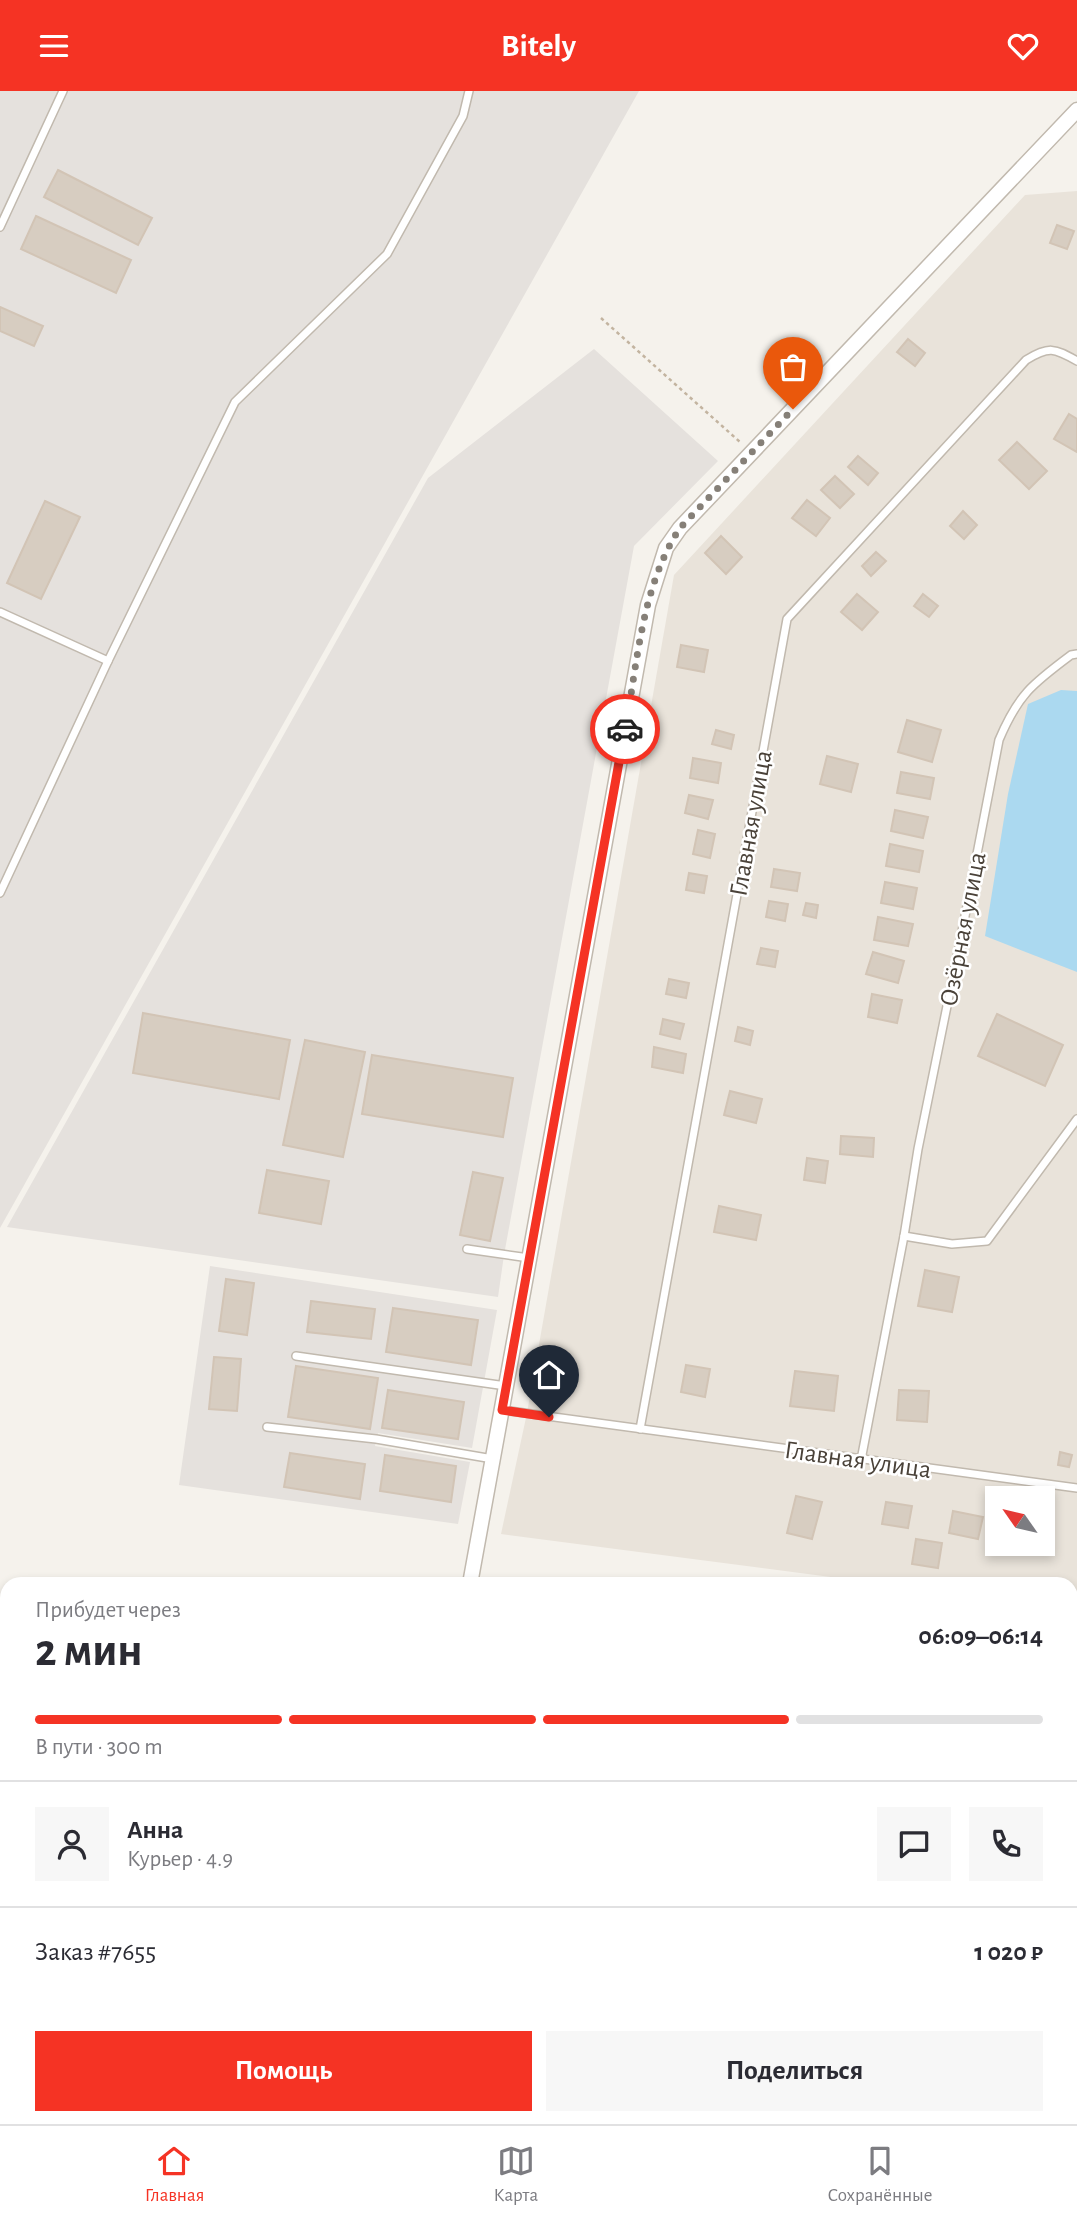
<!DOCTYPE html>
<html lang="ru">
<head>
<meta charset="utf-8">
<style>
	:root { --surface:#fff; --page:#f7f7f7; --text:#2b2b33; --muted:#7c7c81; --line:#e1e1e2; --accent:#f53324 }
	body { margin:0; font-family:"Alegreya Sans",sans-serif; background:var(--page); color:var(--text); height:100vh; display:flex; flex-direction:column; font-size:26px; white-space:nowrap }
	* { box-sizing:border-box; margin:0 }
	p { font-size:23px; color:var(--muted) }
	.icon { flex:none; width:38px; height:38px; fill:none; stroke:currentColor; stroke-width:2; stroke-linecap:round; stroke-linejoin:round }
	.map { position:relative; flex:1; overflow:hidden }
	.side { position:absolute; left:0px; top:1486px; width:1078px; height:548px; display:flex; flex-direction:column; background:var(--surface); border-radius:21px 21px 0 0; box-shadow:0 4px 10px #0003 }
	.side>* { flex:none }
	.needle { width:46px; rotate:304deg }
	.fabs { position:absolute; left:985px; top:1395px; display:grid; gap:14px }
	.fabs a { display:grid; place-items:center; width:70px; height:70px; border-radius:0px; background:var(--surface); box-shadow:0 4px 10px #0003; font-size:35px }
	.pin { position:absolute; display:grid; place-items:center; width:60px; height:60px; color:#fff; margin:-72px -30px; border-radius:50% 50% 50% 0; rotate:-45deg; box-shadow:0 0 7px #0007 }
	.pin .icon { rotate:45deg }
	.courier { position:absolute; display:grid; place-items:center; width:70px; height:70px; margin:-35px; border:5px solid #f53324; border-radius:50%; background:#fff; color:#222; box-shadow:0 2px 9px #0007 }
	.headline em { font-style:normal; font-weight:700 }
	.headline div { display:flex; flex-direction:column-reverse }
	.headline { display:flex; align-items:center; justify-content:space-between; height:119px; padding:0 35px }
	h1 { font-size:46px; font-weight:700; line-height:52px }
	.bar { display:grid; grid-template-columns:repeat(4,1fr); gap:10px 7px; align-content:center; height:84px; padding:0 35px }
	.bar i { height:9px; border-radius:5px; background:var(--line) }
	.bar .current { background:var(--accent) }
	.bar p { grid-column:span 4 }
	.line { display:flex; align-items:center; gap:18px; padding:0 35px; border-top:2px solid var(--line) }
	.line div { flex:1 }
	.round { display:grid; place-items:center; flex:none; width:74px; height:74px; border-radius:0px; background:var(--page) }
	.button { display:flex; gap:14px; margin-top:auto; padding:14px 35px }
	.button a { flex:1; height:80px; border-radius:0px; background:var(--accent); color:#fff; font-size:28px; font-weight:700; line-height:80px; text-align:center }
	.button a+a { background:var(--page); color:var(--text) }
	header { display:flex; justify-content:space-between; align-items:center; height:91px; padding:0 35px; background:var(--accent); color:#fff; font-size:32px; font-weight:700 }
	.tabs { display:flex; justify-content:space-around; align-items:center; height:98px; border-top:2px solid var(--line); background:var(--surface); font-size:19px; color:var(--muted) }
	.tabs a { display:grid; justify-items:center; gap:4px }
	.tabs .current { color:var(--accent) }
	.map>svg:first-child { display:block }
</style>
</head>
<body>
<header><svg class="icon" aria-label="menu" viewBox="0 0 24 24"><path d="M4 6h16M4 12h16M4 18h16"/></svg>Bitely<svg class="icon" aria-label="heart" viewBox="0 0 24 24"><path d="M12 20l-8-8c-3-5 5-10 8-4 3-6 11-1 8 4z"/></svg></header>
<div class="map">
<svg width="1077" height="2033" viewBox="0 0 1077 2033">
	<rect width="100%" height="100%" fill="#f5f2ec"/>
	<path fill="#e9e3da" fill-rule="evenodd" d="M1077,100V1518L1071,1517V1493H884L501,1443L527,1322L674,484L1025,104ZM998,1407H1043V1452H998Z"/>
	<g fill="#e5e1dd">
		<path d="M0,0H639L0,1137Z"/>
		<path d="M594,258L718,370L634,455L504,1164L498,1206L7,1136L428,387Z"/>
		<path d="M210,1175L497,1219L472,1357L378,1342L375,1355L470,1371L458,1433L179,1394Z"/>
		<path d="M0,1887H7V2026L355,2027L353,2033H0Z"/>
		<path d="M399,2027V2026L642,2027L624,2033H398Z"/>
	</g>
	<path fill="#abd9f0" d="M1061,599L1077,600V881L985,845L1008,703L1028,613Z"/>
	<g fill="#d7cdc1" stroke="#d2c4b5" stroke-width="2">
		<path d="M58,79L152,127L138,154L44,106Z"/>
		<path d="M36,125L131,169L116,202L21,158Z"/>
		<path d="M1057,134L1074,140L1067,158L1050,152Z"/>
		<path d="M0,216L43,235L34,255L0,240Z"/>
		<path d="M908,248L925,262L915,275L897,261Z"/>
		<path d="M1069,323L1077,328V361L1054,348Z"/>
		<path d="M1017,351L1047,380L1029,398L999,369Z"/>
		<path d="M858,365L878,382L868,394L848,376Z"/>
		<path d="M835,385L854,403L840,417L821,399Z"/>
		<path d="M807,409L830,427L816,445L792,427Z"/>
		<path d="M45,410L80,426L41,508L7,492Z"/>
		<path d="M963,420L977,434L964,448L950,435Z"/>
		<path d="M721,445L742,466L726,483L705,462Z"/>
		<path d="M876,461L886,470L871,485L862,475Z"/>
		<path d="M857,503L878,521L862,539L841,521Z"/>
		<path d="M923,503L938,515L929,526L914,515Z"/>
		<path d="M681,554L708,559L704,581L677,576Z"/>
		<path d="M907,629L941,639L932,671L898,661Z"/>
		<path d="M716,639L734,644L731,658L712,653Z"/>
		<path d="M827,665L858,673L851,701L820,693Z"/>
		<path d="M693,667L721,672L718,692L690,687Z"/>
		<path d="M901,681L934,687L930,708L897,702Z"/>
		<path d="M689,704L713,709L708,728L685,722Z"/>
		<path d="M895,719L928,726L923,747L891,740Z"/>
		<path d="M698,739L715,743L710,767L693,763Z"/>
		<path d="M890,753L923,760L919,781L886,775Z"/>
		<path d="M774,778L800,782L797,800L771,796Z"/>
		<path d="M689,782L707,785L704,802L686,799Z"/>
		<path d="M885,791L917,797L913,818L881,812Z"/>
		<path d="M769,810L788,813L785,830L766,826Z"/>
		<path d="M806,812L818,814L816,827L803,824Z"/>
		<path d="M878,826L913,833L908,855L874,849Z"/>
		<path d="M761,857L778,860L775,876L757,873Z"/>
		<path d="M873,861L904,870L898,892L866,883Z"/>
		<path d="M669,888L689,892L686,907L666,903Z"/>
		<path d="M872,903L902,909L897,932L868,926Z"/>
		<path d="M143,922L290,949L279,1008L133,982Z"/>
		<path d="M997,923L1063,954L1045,995L978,965Z"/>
		<path d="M663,928L684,933L680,948L660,943Z"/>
		<path d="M738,936L753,940L750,954L735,950Z"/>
		<path d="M305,949L365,961L343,1066L283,1054Z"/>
		<path d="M654,956L686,963L683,982L652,976Z"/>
		<path d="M372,964L513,987L503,1046L362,1023Z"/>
		<path d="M730,1000L762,1008L756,1032L724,1024Z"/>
		<path d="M841,1045L874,1047L873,1066L840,1063Z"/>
		<path d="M807,1067L828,1070L825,1092L804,1089Z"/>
		<path d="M267,1079L329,1090L321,1133L259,1122Z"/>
		<path d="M473,1081L503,1087L490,1150L460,1144Z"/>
		<path d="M719,1115L761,1124L756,1149L714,1141Z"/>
		<path d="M925,1179L959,1186L952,1221L918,1215Z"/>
		<path d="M226,1188L254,1192L247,1244L219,1240Z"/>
		<path d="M311,1210L375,1218L371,1248L307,1241Z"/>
		<path d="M393,1217L478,1229L471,1274L386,1261Z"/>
		<path d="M214,1266L241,1268L237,1320L209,1318Z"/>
		<path d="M686,1274L710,1278L705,1306L681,1301Z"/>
		<path d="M296,1275L378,1287L370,1338L288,1326Z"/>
		<path d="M795,1280L838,1285L834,1320L790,1315Z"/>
		<path d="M388,1299L464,1311L458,1348L382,1337Z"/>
		<path d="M899,1299L929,1300L927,1331L897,1329Z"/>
		<path d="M1060,1361L1072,1364L1069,1376L1058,1374Z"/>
		<path d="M290,1362L365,1373L360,1408L284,1396Z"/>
		<path d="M385,1364L456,1375L451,1411L380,1400Z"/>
		<path d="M796,1405L822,1411L812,1448L787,1442Z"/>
		<path d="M886,1411L912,1415L908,1437L882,1433Z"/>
		<path d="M953,1420L983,1426L978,1448L949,1442Z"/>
		<path d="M916,1448L942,1452L938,1477L912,1473Z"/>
		<path d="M0,1807L7,1808V1859H0Z"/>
		<path d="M0,1909L7,1910V1972H0Z"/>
		<path d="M197,2026H232L230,2033H196Z"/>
	</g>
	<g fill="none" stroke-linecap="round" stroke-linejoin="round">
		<g stroke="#c1b9ae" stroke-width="10">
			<g id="service">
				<path d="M0,136L63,0"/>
				<path d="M0,521L108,570"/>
				<path d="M0,802L108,570L235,311L387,163L463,25L469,0"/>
				<path d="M904,1145L952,1153L987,1150L1077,1028"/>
				<path d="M467,1158L529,1167"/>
				<path d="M296,1265L506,1295"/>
				<path d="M502,1319L1077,1397"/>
				<path d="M267,1336L376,1348L493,1368"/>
				<path d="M640,1338L787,528L1026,269C1049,255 1054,257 1077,270"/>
				<path d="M861,1369L904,1145L918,1058L960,851L999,649C1018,604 1032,593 1071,564L1077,563"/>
			</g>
		</g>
		<g stroke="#c1b9ae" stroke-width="17">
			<g id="minor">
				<path d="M470,1493L648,514L666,457L680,437L1077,19"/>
				<path d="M1071,1668L1077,1659"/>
				<path d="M375,2033L376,2026"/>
			</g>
		</g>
		<g stroke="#c1b9ae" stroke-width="20">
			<g id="tertiary">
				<path d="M1071,2009L1077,2008"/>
				<path d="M802,2033L877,2026"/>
			</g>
		</g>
		<path stroke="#c3b4a0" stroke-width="2.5" stroke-dasharray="3.5 3.5" stroke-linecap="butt" d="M601,227L740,351"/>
		<use href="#service" stroke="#fff" stroke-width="7"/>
		<use href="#minor" stroke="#fff" stroke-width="14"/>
		<use href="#tertiary" stroke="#fff" stroke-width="18"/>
	</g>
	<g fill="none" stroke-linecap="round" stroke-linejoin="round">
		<path stroke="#868078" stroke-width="7" stroke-dasharray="0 12.6" d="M625,638C638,571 641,496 680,437L793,318"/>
		<path stroke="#f53324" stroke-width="9" d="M549,1326L502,1319L625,638"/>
	</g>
	<g text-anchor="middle" stroke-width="5" stroke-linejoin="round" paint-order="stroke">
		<g font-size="26" fill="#4a4239" stroke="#fff">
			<text transform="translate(750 732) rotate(-80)" y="9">Главная улица</text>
			<text transform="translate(962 838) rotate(-79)" y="9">Озёрная улица</text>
			<text transform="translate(858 1368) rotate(8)" y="9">Главная улица</text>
		</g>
	</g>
</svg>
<div class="fabs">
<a><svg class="needle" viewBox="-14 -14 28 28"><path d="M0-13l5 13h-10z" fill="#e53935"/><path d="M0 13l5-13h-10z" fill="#7c7c81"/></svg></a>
</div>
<div class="pin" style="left:793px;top:318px;background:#ea580c"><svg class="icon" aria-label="bag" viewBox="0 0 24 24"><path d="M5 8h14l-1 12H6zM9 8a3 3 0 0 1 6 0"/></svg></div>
<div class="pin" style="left:549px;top:1326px;background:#1f2937"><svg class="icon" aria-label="home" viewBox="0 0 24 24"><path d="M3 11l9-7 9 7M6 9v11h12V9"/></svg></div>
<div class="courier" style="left:625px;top:638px"><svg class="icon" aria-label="car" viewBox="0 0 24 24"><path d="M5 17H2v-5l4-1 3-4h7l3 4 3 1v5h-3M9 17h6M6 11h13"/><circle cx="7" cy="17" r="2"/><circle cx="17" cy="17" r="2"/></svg></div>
<section class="side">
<div class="headline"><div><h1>2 мин</h1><p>Прибудет через</p></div><em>06:09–06:14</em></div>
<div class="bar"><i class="current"></i><i class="current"></i><i class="current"></i><i></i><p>В пути · 300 m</p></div>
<div class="line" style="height:126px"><a class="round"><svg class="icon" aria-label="person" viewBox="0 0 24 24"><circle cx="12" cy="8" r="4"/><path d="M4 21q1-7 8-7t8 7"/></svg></a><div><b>Анна</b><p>Курьер · 4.9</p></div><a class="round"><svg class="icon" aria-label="chat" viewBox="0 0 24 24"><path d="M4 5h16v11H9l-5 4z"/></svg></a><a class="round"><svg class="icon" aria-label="phone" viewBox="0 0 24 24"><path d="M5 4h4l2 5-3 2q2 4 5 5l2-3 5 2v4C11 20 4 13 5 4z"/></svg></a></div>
<div class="line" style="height:91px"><div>Заказ #7655</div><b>1 020 ₽</b></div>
<div class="button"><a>Помощь</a><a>Поделиться</a></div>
</section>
</div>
<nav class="tabs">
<a class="current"><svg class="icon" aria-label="home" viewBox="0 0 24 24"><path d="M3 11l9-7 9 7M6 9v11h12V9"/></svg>Главная</a>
<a><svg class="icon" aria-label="map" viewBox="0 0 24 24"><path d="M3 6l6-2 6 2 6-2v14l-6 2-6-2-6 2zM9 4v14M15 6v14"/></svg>Карта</a>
<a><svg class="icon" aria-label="saved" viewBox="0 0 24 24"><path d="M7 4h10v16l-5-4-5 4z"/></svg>Сохранённые</a>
</nav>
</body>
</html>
